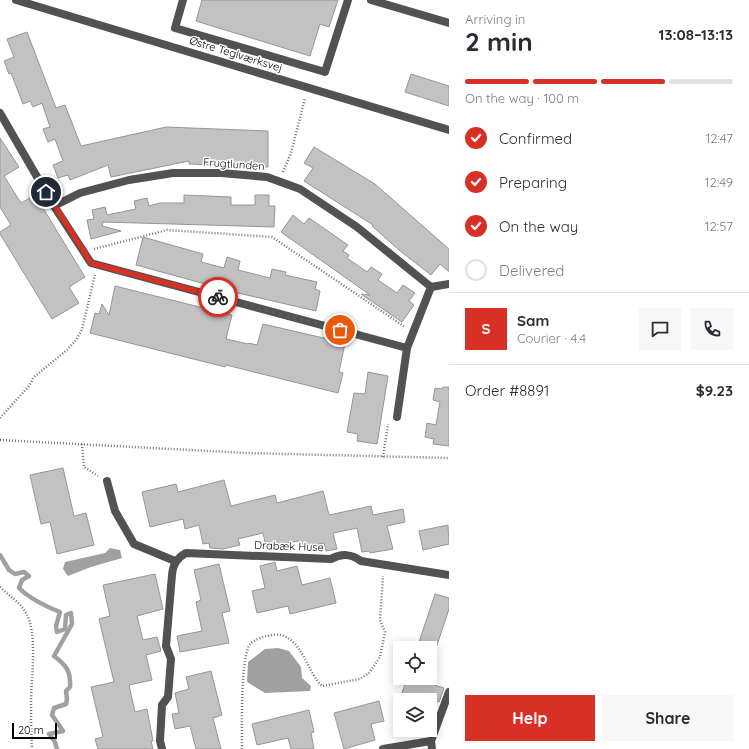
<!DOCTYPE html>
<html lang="en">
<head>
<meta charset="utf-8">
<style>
	:root { --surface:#fff; --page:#f7f7f7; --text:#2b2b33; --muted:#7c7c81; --line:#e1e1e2; --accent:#d93025 }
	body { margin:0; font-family:Quicksand,sans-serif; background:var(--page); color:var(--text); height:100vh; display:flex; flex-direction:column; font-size:15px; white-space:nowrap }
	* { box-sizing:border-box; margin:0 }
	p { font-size:13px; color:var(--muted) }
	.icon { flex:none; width:22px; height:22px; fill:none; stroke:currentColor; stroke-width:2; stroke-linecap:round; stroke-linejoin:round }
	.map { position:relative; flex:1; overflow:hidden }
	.side { display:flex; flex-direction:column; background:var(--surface); width:300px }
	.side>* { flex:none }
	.tools { position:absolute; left:393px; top:641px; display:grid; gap:8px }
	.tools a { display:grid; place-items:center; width:44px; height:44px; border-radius:0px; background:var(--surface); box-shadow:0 2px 10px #0003; font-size:20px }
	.scale { position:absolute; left:12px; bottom:10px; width:45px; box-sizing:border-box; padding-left:4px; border:2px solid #000; border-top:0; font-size:11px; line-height:14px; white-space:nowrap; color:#000; -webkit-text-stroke:3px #fff; paint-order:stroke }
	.pin { position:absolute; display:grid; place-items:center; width:34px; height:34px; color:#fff; margin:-17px; border:2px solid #fff; border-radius:50%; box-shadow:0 1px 4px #0007 }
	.courier { position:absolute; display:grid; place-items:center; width:40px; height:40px; margin:-20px; border:3px solid #d93025; border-radius:50%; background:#fff; color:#222; box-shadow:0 1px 5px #0007 }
	.headline em { font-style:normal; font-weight:800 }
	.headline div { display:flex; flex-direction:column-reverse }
	.headline { display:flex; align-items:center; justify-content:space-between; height:68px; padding:0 16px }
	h1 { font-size:26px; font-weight:800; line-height:30px }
	.bar { display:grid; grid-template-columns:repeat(4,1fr); gap:6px 4px; align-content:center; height:48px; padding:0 16px }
	.bar i { height:5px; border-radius:3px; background:var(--line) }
	.bar .active { background:var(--accent) }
	.bar p { grid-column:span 4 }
	.line { display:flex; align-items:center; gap:10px; padding:0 16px; border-top:1px solid var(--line) }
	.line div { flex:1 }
	.round { display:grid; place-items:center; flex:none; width:42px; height:42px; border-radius:0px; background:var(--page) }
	ol { padding:0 16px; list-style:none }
	li { display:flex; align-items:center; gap:12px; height:44px }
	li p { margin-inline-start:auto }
	li .icon { padding:4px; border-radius:50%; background:var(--accent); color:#fff; stroke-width:4 }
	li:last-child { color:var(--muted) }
	li i { width:22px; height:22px; border:2px solid var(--line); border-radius:50% }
	.action { display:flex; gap:8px; margin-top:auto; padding:8px 16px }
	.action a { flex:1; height:46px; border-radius:0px; background:var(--accent); color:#fff; font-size:16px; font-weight:800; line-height:46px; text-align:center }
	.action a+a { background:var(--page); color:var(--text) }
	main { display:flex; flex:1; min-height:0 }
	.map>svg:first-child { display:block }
</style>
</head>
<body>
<main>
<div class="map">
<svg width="449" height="749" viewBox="0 0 449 749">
	<rect width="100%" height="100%" fill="#fff"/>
	<g fill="#a0a0a0">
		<path d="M110,548L120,550L122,558L91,567L68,576L63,569L65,562L105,553Z"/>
		<path d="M278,648L289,651L301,667L302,678L311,686L310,691L265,693L247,682L248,662L265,649Z"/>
	</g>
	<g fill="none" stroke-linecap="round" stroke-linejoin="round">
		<path stroke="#a0a0a0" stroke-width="4.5" d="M0,555L9,570L15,574L24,572L29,576L22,580L19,588C30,599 45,606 60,612L56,626L57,632L65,629L66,615L71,613L72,624L54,656C66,665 71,671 70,687L66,691L67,699L66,704L54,708L52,715L63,731L49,734L55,742L57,749"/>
	</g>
	<g fill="#c2c2c2" stroke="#969696">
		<path d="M202,0H338L329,27L320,24L310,56L196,21Z"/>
		<path d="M27,32L56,108L65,105L81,146L166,127L268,131V167L189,164V161L111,177L108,165L70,180L68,175L58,178L53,165L63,161L55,139L48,142L43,129L50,127L42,103L33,107L30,101L23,104L11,73L9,74L4,61L14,57L7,39Z"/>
		<path d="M411,74L449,86V106L405,92Z"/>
		<path d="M0,138L19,167L4,176L21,203L35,195L85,277L69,287L79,303L52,319L0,234V232L11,225L0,207Z"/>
		<path d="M314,147L375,184L449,249V272L440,264L431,275L399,250L372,226L373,225L304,181L313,168L304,163Z"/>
		<path d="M184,195L231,197V205H255V195H269V206H275L274,227L103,222L102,226L121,231L91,239L87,220L94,219L92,210L105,207L107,215L136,209L134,201L147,198L149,206L160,203H184Z"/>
		<path d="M293,215L304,224L309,218L348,245L343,251L349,255L347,258L367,272L371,267L382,274L378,280L397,293L403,285L415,293L409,301L414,305L402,322L361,294L370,295L281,232Z"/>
		<path d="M143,237L203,254L201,262L224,268L227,257L240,261L238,270L270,278L272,269L286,272L285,275L317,282L315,289L320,291L316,311L238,293L136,265Z"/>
		<path d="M115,286L232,315L226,339L248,344L249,343L257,345L263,324L345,343L339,372L343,373L338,393L226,365L225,367L90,333L95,313L99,314L102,304L109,315Z"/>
		<path d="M368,372L388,376L377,444L357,441L358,434L347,432L354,393L365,394Z"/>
		<path d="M443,387H449V446L433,444L434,439L425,437L427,423L436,425L440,402L433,400L435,388L442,389Z"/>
		<path d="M63,468L74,516L86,513L94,545L57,554L50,522L41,524L30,475Z"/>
		<path d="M224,480L231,506L275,495L277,503L323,491L329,515L371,506L373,515L403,509L405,522L387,526L393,549L370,553L369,551L362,552L357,528L333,533L337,549L326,551L324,543L299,548L298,541L266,547L263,533L238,539L240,545L223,549L210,548L209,543L203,544L199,525L185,529L183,519L150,527L142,492L176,484L178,492Z"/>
		<path d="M448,525L449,544L423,550L419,531Z"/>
		<path d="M275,562L277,571L297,566L302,585L330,578L336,603L290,614L288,606L257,613L252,591L265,588L260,566Z"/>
		<path d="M219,564L230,611L222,613L229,643L180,652L177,636L202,631L196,602L201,600L194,570Z"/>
		<path d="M155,574L163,609L137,616L143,640L157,637L161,651L146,655L152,680L129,685L135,712L147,709L153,741H151L153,749H98L95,739L103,737L91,687L114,682L99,619L110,616L103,585Z"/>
		<path d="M435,594L449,598V609L436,648H417Z"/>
		<path d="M211,671L222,715L213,718L221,749H196L190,726L175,729L172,714L179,713L175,693L189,689L186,677Z"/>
		<path d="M407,678H426L425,682L444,688L439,702L420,696L419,698L402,693Z"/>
		<path d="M379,701L384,721L371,724L375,740L344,749L334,713Z"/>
		<path d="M309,710L314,732L311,733L314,749H291L288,738L257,745L252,724Z"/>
	</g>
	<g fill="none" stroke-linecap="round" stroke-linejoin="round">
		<g stroke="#747474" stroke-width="2.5" stroke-dasharray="1 2" stroke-linecap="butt">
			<path d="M283,172L291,153L305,98"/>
			<path d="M94,249L167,230L272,237L405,327"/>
			<path d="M0,418L29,386L34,377L67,350L77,339L82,329L95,275"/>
			<path d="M0,440L247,453L449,458"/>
			<path d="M82,444L84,467L98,476"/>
			<path d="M383,457L388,424"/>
			<path d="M0,587C9,596 20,602 26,613C38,633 31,680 31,702C31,718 31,733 32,749"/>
			<path d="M242,749C242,731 240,653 251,643C255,640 263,636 268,636C275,634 280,634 286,637C304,646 308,673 322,686L360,679L369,673L380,657L385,632L380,620L383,576"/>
		</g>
		<g stroke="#525252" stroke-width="8">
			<path d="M183,0L175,28L325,72L348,0"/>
			<path d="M371,0L449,23"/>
		</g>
		<g stroke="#525252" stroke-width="8">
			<path d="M16,0L449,130"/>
			<path d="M0,113L54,206L91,263L407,348"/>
			<path d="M54,206L80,193L129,180L173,173H221L267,177L300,189L357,227L431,287"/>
			<path d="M397,417L407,348L431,287L449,284"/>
			<path d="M107,481L115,511L134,544L175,561"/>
			<path d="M162,749L160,741L162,705L168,697L171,659L166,646L172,575C173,564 177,558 186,553L331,559C341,553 352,554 361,561L449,575"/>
			<path d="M383,749L431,741"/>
			<path d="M432,749L431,741L449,692"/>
		</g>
	</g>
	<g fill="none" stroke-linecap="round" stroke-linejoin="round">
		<path stroke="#595959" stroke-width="4" stroke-dasharray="0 7.2" d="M218,297L340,330"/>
		<path stroke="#d93025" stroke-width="5" d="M46,192L91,263L218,297"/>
	</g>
	<g text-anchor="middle" stroke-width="3" stroke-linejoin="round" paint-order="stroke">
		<g font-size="11" fill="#000" stroke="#fff">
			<text transform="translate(236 54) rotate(17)" y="4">Østre Teglværksvej</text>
			<text transform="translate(234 164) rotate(4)" y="4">Frugtlunden</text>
			<text transform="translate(289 546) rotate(2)" y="4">Drabæk Huse</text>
		</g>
	</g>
</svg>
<div class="tools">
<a><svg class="icon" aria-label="locate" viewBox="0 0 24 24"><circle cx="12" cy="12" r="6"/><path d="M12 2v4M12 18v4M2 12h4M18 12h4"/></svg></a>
<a><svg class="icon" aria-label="layers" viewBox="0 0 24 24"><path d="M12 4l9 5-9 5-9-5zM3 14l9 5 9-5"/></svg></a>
</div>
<div class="scale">20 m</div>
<div class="pin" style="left:340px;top:330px;background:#ea580c"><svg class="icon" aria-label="bag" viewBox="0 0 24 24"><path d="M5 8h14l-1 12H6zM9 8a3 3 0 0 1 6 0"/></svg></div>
<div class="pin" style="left:46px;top:192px;background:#1f2937"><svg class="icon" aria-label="home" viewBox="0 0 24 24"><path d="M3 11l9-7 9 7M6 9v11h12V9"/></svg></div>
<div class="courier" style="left:218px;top:297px"><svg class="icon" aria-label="bike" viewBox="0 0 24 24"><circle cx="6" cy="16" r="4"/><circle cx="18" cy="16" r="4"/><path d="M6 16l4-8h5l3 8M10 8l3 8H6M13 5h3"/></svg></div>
</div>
<section class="side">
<div class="headline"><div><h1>2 min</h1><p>Arriving in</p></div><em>13:08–13:13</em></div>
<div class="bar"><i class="active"></i><i class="active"></i><i class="active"></i><i></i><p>On the way · 100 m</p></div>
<ol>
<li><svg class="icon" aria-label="check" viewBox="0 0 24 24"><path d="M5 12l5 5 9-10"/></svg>Confirmed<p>12:47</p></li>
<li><svg class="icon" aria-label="check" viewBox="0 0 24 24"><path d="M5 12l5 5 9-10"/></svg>Preparing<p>12:49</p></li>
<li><svg class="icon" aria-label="check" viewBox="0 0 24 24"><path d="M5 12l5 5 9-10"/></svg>On the way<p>12:57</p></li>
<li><i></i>Delivered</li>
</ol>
<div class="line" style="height:72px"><b class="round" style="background:var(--accent);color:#fff">S</b><div><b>Sam</b><p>Courier · 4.4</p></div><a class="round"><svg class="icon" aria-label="chat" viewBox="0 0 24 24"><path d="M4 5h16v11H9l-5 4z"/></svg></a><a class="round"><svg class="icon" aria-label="phone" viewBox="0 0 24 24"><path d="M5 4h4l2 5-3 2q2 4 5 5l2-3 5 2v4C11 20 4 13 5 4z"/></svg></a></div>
<div class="line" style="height:52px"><div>Order #8891</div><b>$9.23</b></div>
<div class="action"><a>Help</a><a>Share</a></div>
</section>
</main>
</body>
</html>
